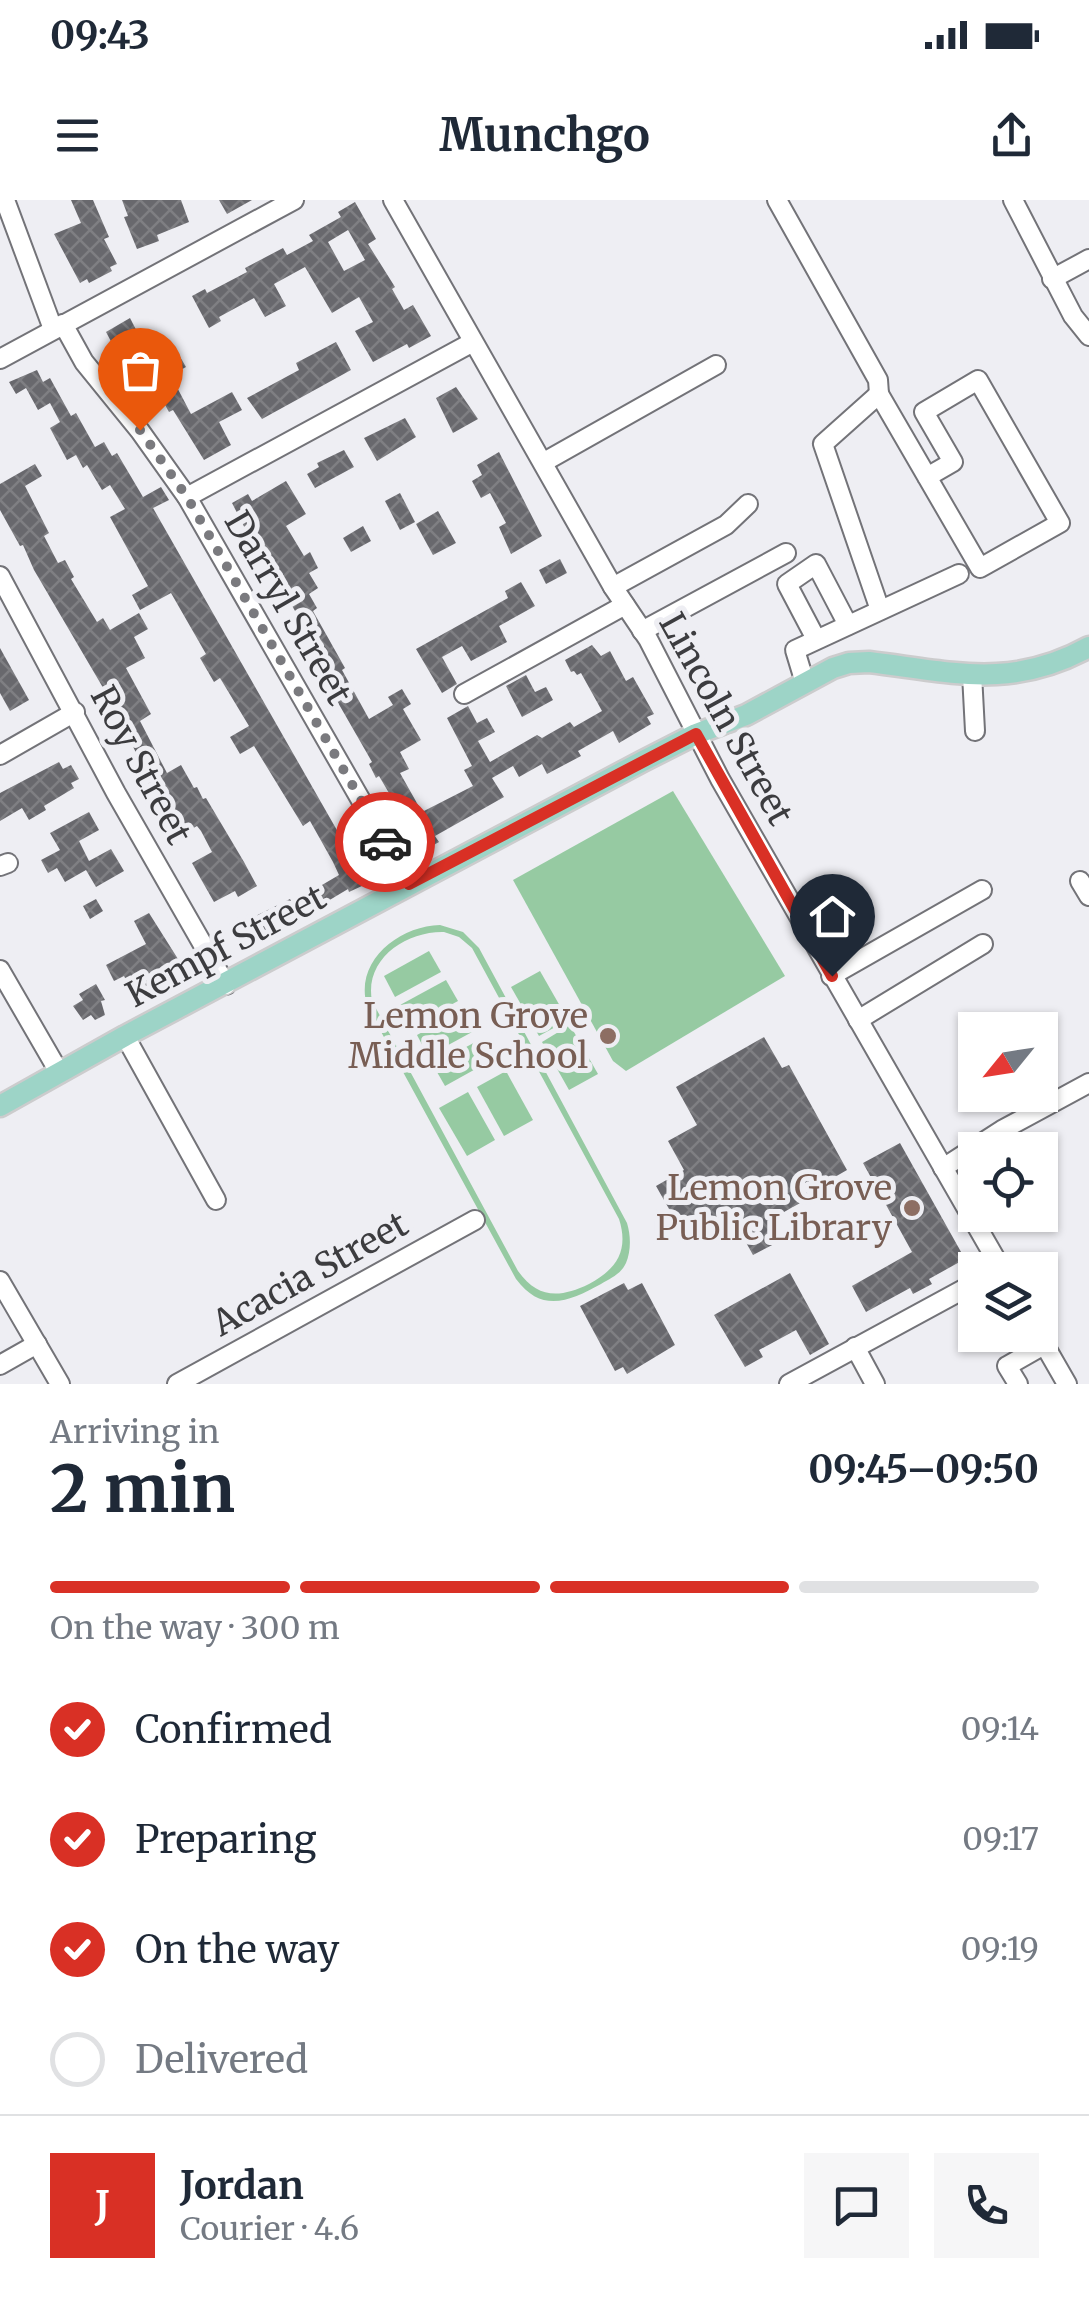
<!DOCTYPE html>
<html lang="en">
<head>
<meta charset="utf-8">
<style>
	:root { --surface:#fff; --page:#f6f6f7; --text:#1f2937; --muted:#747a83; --line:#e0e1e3; --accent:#d93025 }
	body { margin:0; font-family:Merriweather,serif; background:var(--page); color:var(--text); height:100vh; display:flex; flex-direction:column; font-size:38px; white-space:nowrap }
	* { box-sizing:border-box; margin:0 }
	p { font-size:32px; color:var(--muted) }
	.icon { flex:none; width:55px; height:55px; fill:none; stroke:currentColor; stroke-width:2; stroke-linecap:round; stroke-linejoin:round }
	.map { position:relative; height:1184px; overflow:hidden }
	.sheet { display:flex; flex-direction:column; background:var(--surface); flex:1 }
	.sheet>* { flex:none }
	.needle { width:65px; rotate:240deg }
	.controls { position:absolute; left:958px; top:812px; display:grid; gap:20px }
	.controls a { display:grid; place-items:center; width:100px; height:100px; border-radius:0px; background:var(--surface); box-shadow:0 2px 8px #0004; font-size:50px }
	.pin { position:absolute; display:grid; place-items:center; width:85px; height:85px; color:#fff; margin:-102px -42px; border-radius:50% 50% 50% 0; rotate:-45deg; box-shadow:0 0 10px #0007 }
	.pin .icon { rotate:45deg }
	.courier { position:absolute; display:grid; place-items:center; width:100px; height:100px; margin:-50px; border:8px solid #d93025; border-radius:50%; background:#fff; color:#222; box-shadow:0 2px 12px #0007 }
	.headline em { font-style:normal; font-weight:700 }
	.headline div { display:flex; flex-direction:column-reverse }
	.headline { display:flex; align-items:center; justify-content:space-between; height:170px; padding:0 50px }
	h1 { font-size:65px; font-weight:700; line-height:75px }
	.bar { display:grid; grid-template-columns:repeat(4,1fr); gap:15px 10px; align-content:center; height:120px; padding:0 50px }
	.bar i { height:12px; border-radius:8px; background:var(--line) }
	.bar .on { background:var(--accent) }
	.bar p { grid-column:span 4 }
	.line { display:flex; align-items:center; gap:25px; padding:0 50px; border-top:2px solid var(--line) }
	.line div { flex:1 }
	.round { display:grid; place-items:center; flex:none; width:105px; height:105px; border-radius:0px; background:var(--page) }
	ol { padding:0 50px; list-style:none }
	li { display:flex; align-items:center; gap:30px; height:110px }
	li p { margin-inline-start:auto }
	li .icon { padding:10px; border-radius:50%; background:var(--accent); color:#fff; stroke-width:4 }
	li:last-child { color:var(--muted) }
	li i { width:55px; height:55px; border:5px solid var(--line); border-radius:50% }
	.status { display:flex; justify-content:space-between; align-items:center; height:70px; padding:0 50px; background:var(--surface); direction:ltr }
	.status svg { height:28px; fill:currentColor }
	header { display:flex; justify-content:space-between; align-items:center; height:130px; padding:0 50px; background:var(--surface); font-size:45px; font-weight:700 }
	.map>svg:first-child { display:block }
</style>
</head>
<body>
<div class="status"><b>09:43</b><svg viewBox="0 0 49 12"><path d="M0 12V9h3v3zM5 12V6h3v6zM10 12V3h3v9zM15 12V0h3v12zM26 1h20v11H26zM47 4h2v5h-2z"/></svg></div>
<header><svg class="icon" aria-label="menu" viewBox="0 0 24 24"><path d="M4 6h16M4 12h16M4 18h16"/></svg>Munchgo<svg class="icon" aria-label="share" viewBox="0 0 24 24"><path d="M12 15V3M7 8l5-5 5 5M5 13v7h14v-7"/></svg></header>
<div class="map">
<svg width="1089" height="1184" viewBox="0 0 1089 1184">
	<defs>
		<pattern id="building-cross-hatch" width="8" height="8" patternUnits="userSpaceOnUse" patternTransform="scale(2.5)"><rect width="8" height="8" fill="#68686d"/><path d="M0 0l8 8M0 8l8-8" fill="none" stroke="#7f7f83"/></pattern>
	</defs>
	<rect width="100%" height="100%" fill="#eeeef3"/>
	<g fill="#96caa2" fill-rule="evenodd">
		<path d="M673,591L785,776L626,871L613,861L513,680Z"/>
		<path d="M440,725L463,732L479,748L627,1023C631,1036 631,1051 626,1063C621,1074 611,1078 601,1084C570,1101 542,1114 516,1079L367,806C354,761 399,726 440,725ZM444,732L459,737L472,748L619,1019C629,1050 617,1069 589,1084C560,1098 538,1099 518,1071L372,801C364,759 406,731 444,732Z"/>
		<path d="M429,751L441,772L395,797L384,776Z"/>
		<path d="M540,771L568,820L539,836L511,787Z"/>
		<path d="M446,780L458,801L412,826L400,805Z"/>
		<path d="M462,810L474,831L428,856L417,835Z"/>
		<path d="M570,825L598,874L569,890L542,842Z"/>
		<path d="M479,840L490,861L445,886L433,865Z"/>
		<path d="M506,871L533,920L504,936L477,887Z"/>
		<path d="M468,892L495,940L467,956L439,908Z"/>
	</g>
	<g fill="url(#building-cross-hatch)" fill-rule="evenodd">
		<path d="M71,0H93L109,37L104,39L117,64L110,67L112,71L89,83L87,79L80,83L54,34L81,23Z"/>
		<path d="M122,0H181L189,22L157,35L159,41L137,49L124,17L128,16Z"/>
		<path d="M219,0H252L227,14Z"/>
		<path d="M355,2L376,39L368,44L395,87L392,89L404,110L413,105L431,136L409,148L407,144L373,162L355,131L373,122L359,97L332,113L305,67L274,84L286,106L265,117L254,98L219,117L221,121L209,128L192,96L205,89L207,93L247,72L245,68L283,48L287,55L313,41L309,35L341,17L338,12ZM348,30L365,60L344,71L328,42Z"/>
		<path d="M130,118L145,147L121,160L106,132Z"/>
		<path d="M336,142L351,170L262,219L247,198L299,170L296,163Z"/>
		<path d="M179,155L186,167L173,174L166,162Z"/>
		<path d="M37,170L43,182L50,178L71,216L76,213L95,247L104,242L112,256L117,253L143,297L161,287L169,300L153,308L350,653L364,685L349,692L348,689L318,707L310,692L339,675L333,662L310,621L303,626L254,546L240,554L230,537L249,526L220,478L214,482L200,458L206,454L171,393L140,410L132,395L148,386L110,317L125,309L110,285L102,290L87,265L83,268L76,255L67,260L50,228L60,222L50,203L38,210L26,188L16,194L9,182Z"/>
		<path d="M170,174L191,214L232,192L242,210L219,222L231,245L204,260L173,210L169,212L153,183Z"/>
		<path d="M456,187L478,219L453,233L436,198Z"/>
		<path d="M405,218L416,237L377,261L364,238Z"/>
		<path d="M344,250L354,267L315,288L307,274L319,267L317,263Z"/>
		<path d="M499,252L542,336L511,354L499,327L506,323L490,293L481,298L472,281L482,275L477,265Z"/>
		<path d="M35,264L42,276L25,286L49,333L44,336L58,363L65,360L74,377L71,379L97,422L103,418L110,430L139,413L148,429L134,437L145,458L126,468L151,514L140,521L167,573L181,565L194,588L197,587L203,599L206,598L244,662L257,686L238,697L235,691L214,702L202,681L192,663L212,652L201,631L197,626L177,637L166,617L171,614L162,597L157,599L148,584L151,582L102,486L34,370L23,345L20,346L0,310V284Z"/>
		<path d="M286,281L306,314L286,326L304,356L310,352L318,368L309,373L318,388L309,394L317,408L313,411L345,468L342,470L369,519L393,505L388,497L402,489L411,504L403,509L421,540L400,552L409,569L400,573L422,612L473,586L464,570L472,566L447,518L468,506L477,523L487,518L495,532L478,541L490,562L537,535L542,538L570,522L574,527L602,511L581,473L577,475L574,471L571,472L565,460L592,445L601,456L610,451L626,481L633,477L654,514L647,517L651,524L619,543L613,531L578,551L581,556L547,574L542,564L519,577L513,566L492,578L504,597L435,636L439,642L423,651L379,576L376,578L369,564L372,562L333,494L336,493L307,439L310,437L291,404L287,407L277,391L232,303L248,294L252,301Z"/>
		<path d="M400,293L415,322L400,330L385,301Z"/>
		<path d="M438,311L456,343L433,355L416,324Z"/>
		<path d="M363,326L371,341L351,352L343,338Z"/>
		<path d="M560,359L567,373L546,384L539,370Z"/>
		<path d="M521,382L535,406L499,426L507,442L471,461L462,446L442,457L457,484L442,493L416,449L508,398L505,391Z"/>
		<path d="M0,448L29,500L10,511L0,493Z"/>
		<path d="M526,475L535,492L546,487L553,500L522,517L506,486Z"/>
		<path d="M59,562L63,569L71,565L79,579L71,583L74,588L44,606L46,610L29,620L22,608L0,621V593Z"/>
		<path d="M89,612L99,630L79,641L89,661L111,649L124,671L96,687L86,670L65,682L57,668L48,673L41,660L60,650L50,633Z"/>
		<path d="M96,699L103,711L90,719L83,706Z"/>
		<path d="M290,699L300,718L242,751L229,729Z"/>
		<path d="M149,713L178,759L188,753L195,765L135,797L124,776L114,781L106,765L146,744L134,721Z"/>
		<path d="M96,784L105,800L101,801L105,815L95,820L91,815L83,820L73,806L83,800L79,794Z"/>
		<path d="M764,837L782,868L789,865L847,970L807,993L809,998L768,1021L780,1041L753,1055L730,1014L686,1039L656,986L684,970L668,941L697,925L676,887Z"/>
		<path d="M900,943L965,1059L929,1079L932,1084L913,1094L910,1088L866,1112L852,1086L912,1052L863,963Z"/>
		<path d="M790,1073L829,1144L810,1155L796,1130L759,1150L763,1157L745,1167L714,1115Z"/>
		<path d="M624,1083L628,1090L642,1083L675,1145L627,1174L623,1167L615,1171L580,1106Z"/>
	</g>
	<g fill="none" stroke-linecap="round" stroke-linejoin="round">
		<g stroke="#737378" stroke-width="22">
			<g id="minor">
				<path d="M5,0L53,129"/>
				<path d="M393,0L613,387L648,439L720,579L1002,1070"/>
				<path d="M777,0L878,180L879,194"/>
				<path d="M1013,0L1073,116L1089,136"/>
				<path d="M1052,79L1089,59"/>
				<path d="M63,124L84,162L140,231L187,297L409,684"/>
				<path d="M0,159L294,0"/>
				<path d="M544,262L716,165"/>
				<path d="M187,297L473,142"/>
				<path d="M0,376L116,593L226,785"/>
				<path d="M613,387L726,325L748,304"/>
				<path d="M880,410L823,244L879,194L980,368L1060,323L978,180L924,212L953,262L927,277"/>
				<path d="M642,431L786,353"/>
				<path d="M816,439L787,384L816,364L848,425"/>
				<path d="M972,474L975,531"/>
				<path d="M805,483L795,450L959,374"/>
				<path d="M464,494L625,405"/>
				<path d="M0,555L75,512"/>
				<path d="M0,666L8,663"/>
				<path d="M1080,681L1089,696"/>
				<path d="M0,770L59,872"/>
				<path d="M831,776L982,690"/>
				<path d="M858,820L983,744"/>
				<path d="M125,836L216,1000"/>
				<path d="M943,968L1002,930L1089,883"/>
				<path d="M0,1081L60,1184"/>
				<path d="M1040,1137L1067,1184"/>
				<path d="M855,1147L875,1184"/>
				<path d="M0,1165L37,1144"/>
				<path d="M177,1184L475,1020"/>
				<path d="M789,1184L975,1083"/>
				<path d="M1018,1184L1007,1166L1044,1145"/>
			</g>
		</g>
		<g stroke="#cccccd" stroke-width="25">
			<path id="major" d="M0,906L125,836L643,561L696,534L746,515L833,468L849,463L869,462C952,472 1011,490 1089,447"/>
		</g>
		<use href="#minor" stroke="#fff" stroke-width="18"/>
		<use href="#major" stroke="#9dd4c7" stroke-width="20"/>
	</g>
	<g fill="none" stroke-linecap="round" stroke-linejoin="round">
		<path stroke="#7a7a7e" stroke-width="10" stroke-dasharray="0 18" d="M140,230L187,297L385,642"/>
		<path stroke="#d93025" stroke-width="12" d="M385,642L409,684L696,534L832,776"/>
	</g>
	<g fill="#8d6e63" stroke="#eeeef3" stroke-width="4">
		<circle cx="608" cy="836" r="10"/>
		<circle cx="912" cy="1008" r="10"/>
	</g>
	<g text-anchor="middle" stroke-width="10" stroke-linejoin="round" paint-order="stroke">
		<g font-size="35" fill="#3c3c3f" stroke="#eeeef3">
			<text transform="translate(288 408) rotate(60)" y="12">Darryl Street</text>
			<text transform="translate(726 519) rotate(61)" y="12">Lincoln Street</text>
			<text transform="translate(141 565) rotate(62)" y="12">Roy Street</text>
			<text transform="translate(226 746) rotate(-28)" y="12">Kempf Street</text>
			<text transform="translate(310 1074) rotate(-29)" y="12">Acacia Street</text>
		</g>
		<g font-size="35" fill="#785e54" stroke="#eeeef3" text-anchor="end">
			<text x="588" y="828">Lemon Grove<tspan x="588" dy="40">Middle School</tspan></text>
			<text x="892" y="1000">Lemon Grove<tspan x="892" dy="40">Public Library</tspan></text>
		</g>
	</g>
</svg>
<div class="controls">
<a><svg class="needle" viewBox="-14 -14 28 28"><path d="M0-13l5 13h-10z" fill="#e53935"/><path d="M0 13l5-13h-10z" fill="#747a83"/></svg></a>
<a><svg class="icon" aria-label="locate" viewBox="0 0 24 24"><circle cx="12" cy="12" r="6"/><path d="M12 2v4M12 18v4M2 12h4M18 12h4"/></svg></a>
<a><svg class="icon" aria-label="layers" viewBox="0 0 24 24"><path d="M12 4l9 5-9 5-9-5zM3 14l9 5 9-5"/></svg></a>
</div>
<div class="pin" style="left:140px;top:230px;background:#ea580c"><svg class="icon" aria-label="bag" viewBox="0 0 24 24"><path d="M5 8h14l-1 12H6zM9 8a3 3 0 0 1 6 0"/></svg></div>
<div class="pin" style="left:832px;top:776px;background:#1f2937"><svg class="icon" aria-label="home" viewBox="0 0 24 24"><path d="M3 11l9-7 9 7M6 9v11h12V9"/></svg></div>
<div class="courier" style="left:385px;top:642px"><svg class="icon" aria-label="car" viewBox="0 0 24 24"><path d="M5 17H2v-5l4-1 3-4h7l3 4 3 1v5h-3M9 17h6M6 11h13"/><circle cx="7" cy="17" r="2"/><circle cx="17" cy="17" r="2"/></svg></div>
</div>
<section class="sheet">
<div class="headline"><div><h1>2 min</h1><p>Arriving in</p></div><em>09:45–09:50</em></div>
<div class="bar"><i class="on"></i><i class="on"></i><i class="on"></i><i></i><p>On the way · 300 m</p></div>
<ol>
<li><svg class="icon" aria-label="check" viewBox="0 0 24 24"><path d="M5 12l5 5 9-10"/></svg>Confirmed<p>09:14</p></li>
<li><svg class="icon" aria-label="check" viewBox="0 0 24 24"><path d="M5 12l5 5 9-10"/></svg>Preparing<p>09:17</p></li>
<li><svg class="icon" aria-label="check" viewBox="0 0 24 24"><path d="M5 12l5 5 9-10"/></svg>On the way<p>09:19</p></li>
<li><i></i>Delivered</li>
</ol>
<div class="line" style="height:180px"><b class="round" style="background:var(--accent);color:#fff">J</b><div><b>Jordan</b><p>Courier · 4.6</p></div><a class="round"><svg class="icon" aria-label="chat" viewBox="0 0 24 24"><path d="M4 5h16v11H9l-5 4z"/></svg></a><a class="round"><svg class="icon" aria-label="phone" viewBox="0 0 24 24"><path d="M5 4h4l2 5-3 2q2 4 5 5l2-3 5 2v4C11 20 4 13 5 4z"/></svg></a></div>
</section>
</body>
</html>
